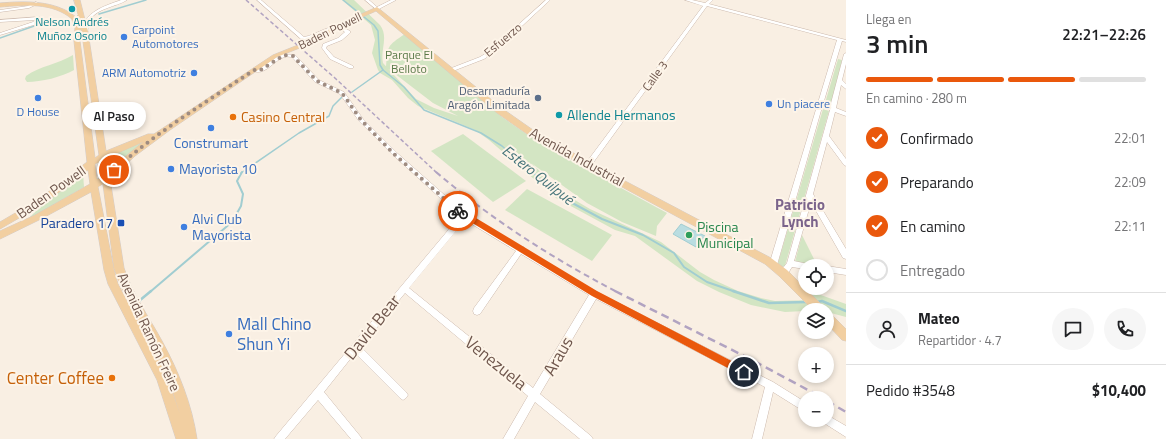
<!DOCTYPE html>
<html lang="es">
<head>
<meta charset="utf-8">
<style>
	:root { --surface:#fff; --page:#f6f6f6; --text:#202124; --muted:#757577; --line:#e0e0e0; --accent:#ea580c }
	body { margin:0; font-family:"Titillium Web",sans-serif; background:var(--page); color:var(--text); height:100vh; display:flex; flex-direction:column; font-size:15px; white-space:nowrap }
	* { box-sizing:border-box; margin:0 }
	p { font-size:13px; color:var(--muted) }
	.icon { flex:none; width:22px; height:22px; fill:none; stroke:currentColor; stroke-width:2; stroke-linecap:round; stroke-linejoin:round }
	.map { position:relative; flex:1; overflow:hidden }
	.drawer { display:flex; flex-direction:column; background:var(--surface); width:320px }
	.drawer>* { flex:none }
	.fabs { position:absolute; left:798px; top:259px; display:grid; gap:8px }
	.fabs a { display:grid; place-items:center; width:36px; height:36px; border-radius:50%; background:var(--surface); box-shadow:0 2px 6px #0003; font-size:20px }
	.pin { position:absolute; display:grid; place-items:center; width:34px; height:34px; color:#fff; margin:-17px; border:2px solid #fff; border-radius:50%; box-shadow:0 1px 4px #0007 }
	.courier { position:absolute; display:grid; place-items:center; width:40px; height:40px; margin:-20px; border:3px solid #ea580c; border-radius:50%; background:#fff; color:#222; box-shadow:0 1px 5px #0007 }
	.bubble { position:absolute; height:28px; border-radius:14px; background:var(--surface); box-shadow:0 2px 6px #0003; font-size:13px; font-weight:600; line-height:28px; text-align:center }
	.summary em { font-style:normal; font-weight:600 }
	.summary div { display:flex; flex-direction:column-reverse }
	.summary { display:flex; align-items:center; justify-content:space-between; height:68px; padding:0 20px }
	h1 { font-size:26px; font-weight:600; line-height:30px }
	.bar { display:grid; grid-template-columns:repeat(4,1fr); gap:6px 4px; align-content:center; height:48px; padding:0 20px }
	.bar i { height:5px; border-radius:3px; background:var(--line) }
	.bar .active { background:var(--accent) }
	.bar p { grid-column:span 4 }
	.line { display:flex; align-items:center; gap:10px; padding:0 20px; border-top:1px solid var(--line) }
	.line div { flex:1 }
	.round { display:grid; place-items:center; flex:none; width:42px; height:42px; border-radius:21px; background:var(--page) }
	ol { padding:0 20px; list-style:none }
	li { display:flex; align-items:center; gap:12px; height:44px }
	li p { margin-inline-start:auto }
	li .icon { padding:4px; border-radius:50%; background:var(--accent); color:#fff; stroke-width:4 }
	li:last-child { color:var(--muted) }
	li i { width:22px; height:22px; border:2px solid var(--line); border-radius:50% }
	main { display:flex; flex:1; min-height:0 }
	.map>svg:first-child { display:block }
</style>
</head>
<body>
<main>
<div class="map">
<svg width="846" height="439" viewBox="0 0 846 439">
	<rect width="100%" height="100%" fill="#f9efe3"/>
	<g fill="#d3e5c3">
		<path d="M342,0H354L380,25C389,37 380,50 383,63L416,99L434,108L458,116L433,103L386,67C388,45 387,46 405,34L502,117L544,146L667,213L657,226L656,236L622,222L587,203L531,163L559,189L568,196L590,209L661,242L700,272L714,280L738,291L761,298L775,301L814,300L801,288L846,304V317L827,312V310H805V311L785,312L751,305L719,292L697,281L635,236L615,230L556,198L489,140L475,130L418,106L408,98L392,80L380,73L378,70L372,53L375,40L371,25Z"/>
		<path d="M73,55L74,70C62,77 41,82 27,82L25,79L26,76C40,66 58,64 73,55Z"/>
		<path d="M838,59L842,60L831,106L825,103Z"/>
		<path d="M823,109L829,111L785,266L781,267L778,263Z"/>
		<path d="M463,134L526,181L493,202L431,151Z"/>
		<path d="M145,141L115,166L112,154Z"/>
		<path d="M83,173L84,187L27,220L45,202Z"/>
		<path d="M527,189L612,235L592,261L505,210Z"/>
		<path d="M802,235L817,265L795,262Z"/>
	</g>
	<path fill="#badde1" stroke="#a1cdd1" d="M681,224L705,236L696,247L673,234Z"/>
	<g fill="none" stroke-linecap="round" stroke-linejoin="round">
		<g stroke="#a1cdd1" stroke-width="1.5">
			<path d="M343,0L374,25L378,31L380,65L383,70L404,87L424,110L481,133L502,146L533,173"/>
			<path d="M99,14L146,0"/>
			<path d="M0,38L37,25L65,20"/>
			<path d="M352,92L383,70"/>
			<path d="M241,173L299,133L329,116L333,106L343,96"/>
		</g>
		<g stroke="#a1cdd1" stroke-width="2">
			<path d="M532,172L563,198L602,219L643,235L674,253L684,267L707,282L736,292"/>
			<path d="M150,292L232,222L241,206L243,194L237,181L242,172"/>
		</g>
		<g stroke="#a1cdd1" stroke-width="2.5">
			<path d="M733,291L769,303L807,302"/>
			<path d="M139,301L151,291"/>
			<path d="M817,302L822,301L846,311"/>
		</g>
		<g stroke="#ccb9ad" stroke-width="1">
			<g id="minor">
				<path d="M121,0H127C116,7 97,8 90,20C88,24 88,29 87,33H83C82,12 105,6 121,0Z"/>
				<path d="M257,0H261L304,37C316,35 324,27 336,27V25H338L350,31V33L342,40L327,46L326,48L334,57L353,66V68H349L330,59L322,48L323,44L338,38L345,32L338,28L328,30L309,39H301Z"/>
				<path d="M365,0H369L377,7L391,0H396L377,10Z"/>
				<path d="M546,0H550L492,54L484,59L453,71H449V69L480,57L488,52Z"/>
				<path d="M685,0H692L705,3L709,0H713L709,4L846,40V42L842,41L823,104L830,107L844,54L846,53V64L842,80L846,84V89L841,85L836,108L846,112V116L835,112L829,136L846,159V166L844,165L827,142L813,194L846,249V259L843,258L811,202L794,261L808,264L809,266H805V269L792,267C789,272 786,277 780,275L779,273L787,263L830,110L822,107L777,265L776,267L773,268L770,267L769,265L837,40L707,6L590,167H586L585,165L586,163L703,6Z"/>
				<path d="M36,2L38,3L37,4L29,8L0,12V10L28,6Z"/>
				<path d="M39,17L41,18L37,24L0,35V33L33,22L35,20L0,22V20Z"/>
				<path d="M282,54L295,55L319,80L344,92L363,119L397,153L466,214L520,246L524,247V249L597,292L773,382L805,402V412L773,392L762,439H752L765,387L596,299L540,394L591,436L593,439H580L535,402L514,439H503L528,396L405,293L361,347L406,392L408,395L406,398L403,400L400,398L355,353L324,392L360,436L362,439H351L318,400L285,439H274L276,436L460,216L393,155L359,121L340,94L315,82L292,57C289,57 287,56 285,57C274,59 265,78 251,70L254,68L258,69ZM465,220L516,251L474,308L473,311L474,314L477,315L480,314L521,254L589,295L533,388L409,288Z"/>
				<path d="M827,266L846,269V275L827,272Z"/>
				<path d="M827,415L846,426V437L824,423L822,420H827Z"/>
			</g>
		</g>
		<g stroke="#d4ccc9" stroke-width="1">
			<g id="major">
				<path d="M74,0H80L88,32L106,151L148,134H154L273,55L303,43L345,21L377,7L503,109L533,130L591,163L771,258L787,270L824,307L825,310H813L779,276L765,264L585,167L527,134L497,113L376,11L349,23L307,45L277,57L170,130L135,156L110,179L124,268C133,295 149,317 162,341C179,372 192,405 197,439H176L157,380L108,284L104,270L91,192L41,219L0,239V231L35,215L90,184L88,170L45,203L0,229V222L39,199L87,162L74,41L75,28L73,26L72,19C52,2 25,5 0,7V3C26,1 55,0 76,17L78,15ZM81,27L99,155L95,158L80,41ZM143,142L109,170L107,158ZM100,162L102,177L97,179L95,164ZM103,184L114,268C123,297 140,321 154,348C165,368 173,391 180,414L166,374L118,284L114,270L98,187Z"/>
				<path d="M827,312L831,314L846,329V341L842,340L827,324Z"/>
			</g>
		</g>
		<use href="#minor" fill="#fff" fill-rule="evenodd"/>
		<use href="#major" fill="#f2cfa1" fill-rule="evenodd"/>
		<path stroke="#b1a3c1" stroke-width="1.5" stroke-dasharray="4 2.5" stroke-linecap="butt" d="M246,0L336,79L437,173"/>
		<path stroke="#b1a3c1" stroke-width="2" stroke-dasharray="6 4" stroke-linecap="butt" d="M436,172C491,219 552,258 617,292"/>
		<g stroke="#b1a3c1" stroke-width="2.5" stroke-dasharray="8 5" stroke-linecap="butt">
			<path d="M615,291L752,360L823,398"/>
			<path d="M827,401L846,412"/>
		</g>
	</g>
	<path fill="#ea580c" d="M456,209H461L597,291L747,369L748,372L747,375H741L592,296L456,213Z"/>
	<g fill="none" stroke-linecap="round" stroke-linejoin="round">
		<path stroke="#9f8c81" stroke-width="4" stroke-dasharray="0 7.2" d="M114,170C157,132 206,102 254,70L259,71L284,55L293,56L317,81L342,93L361,120L394,154L458,211"/>
	</g>
	<g fill="#0f9aa8" stroke="#fdf4e8" stroke-width="1.5">
		<circle cx="72" cy="9" r="4"/>
		<circle cx="559" cy="115" r="4"/>
	</g>
	<g fill="#3f7fe0" stroke="#fdf4e8" stroke-width="1.5">
		<circle cx="124" cy="37" r="4"/>
		<circle cx="194" cy="73" r="4"/>
		<circle cx="38" cy="98" r="4"/>
		<circle cx="769" cy="104" r="4"/>
		<circle cx="211" cy="128" r="4"/>
		<circle cx="171" cy="169" r="4"/>
		<circle cx="184" cy="227" r="4"/>
		<circle cx="229" cy="334" r="4"/>
	</g>
	<circle fill="#5c6f8a" stroke="#fdf4e8" stroke-width="1.5" cx="538" cy="98" r="4"/>
	<g fill="#e8710a" stroke="#fdf4e8" stroke-width="1.5">
		<circle cx="233" cy="117" r="4"/>
		<circle cx="112" cy="378" r="4"/>
	</g>
	<rect fill="#1a4fb4" stroke="#fdf4e8" stroke-width="1.5" x="117" y="219" width="8" height="8" rx="2"/>
	<circle fill="#2e9e5b" stroke="#fdf4e8" stroke-width="1.5" cx="689" cy="235" r="4"/>
	<g text-anchor="middle" stroke-width="4" stroke-linejoin="round" paint-order="stroke">
		<g font-size="12" fill="#0d838f" stroke="#fdf4e8">
			<text x="72" y="26">Nelson Andrés<tspan x="72" dy="14">Muñoz Osorio</tspan></text>
		</g>
		<g font-size="12" fill="#366cbe" stroke="#fdf4e8" text-anchor="start">
			<text x="132" y="34">Carpoint<tspan x="132" dy="14">Automotores</tspan></text>
			<text x="186" y="77" text-anchor="end">ARM Automotriz</text>
			<text x="777" y="108">Un piacere</text>
			<text x="38" y="116" text-anchor="middle">D House</text>
		</g>
		<g font-size="12" fill="#6f564c" stroke="#fdf4e8">
			<text transform="translate(330 31) rotate(-26)" y="4">Baden Powell</text>
			<text transform="translate(503 40) rotate(-40)" y="4">Esfuerzo</text>
			<text transform="translate(655 76) rotate(-54)" y="4">Calle 3</text>
		</g>
		<g font-size="12" fill="#597948" stroke="#fdf4e8">
			<text x="409" y="59">Parque El<tspan x="409" dy="14">Belloto</tspan></text>
		</g>
		<g font-size="12" fill="#4e5e75" stroke="#fdf4e8" text-anchor="end">
			<text x="530" y="95">Desarmaduría<tspan x="530" dy="14">Aragón Limitada</tspan></text>
		</g>
		<g font-size="14" fill="#0d838f" stroke="#fdf4e8" text-anchor="start">
			<text x="567" y="120">Allende Hermanos</text>
		</g>
		<g font-size="14" fill="#c56008" stroke="#fdf4e8" text-anchor="start">
			<text x="241" y="122">Casino Central</text>
		</g>
		<g font-size="14" fill="#366cbe" stroke="#fdf4e8" text-anchor="start">
			<text x="211" y="148" text-anchor="middle">Construmart</text>
			<text x="179" y="174">Mayorista 10</text>
			<text x="192" y="224">Alvi Club<tspan x="192" dy="16">Mayorista</tspan></text>
		</g>
		<g font-size="14" fill="#6f564c" stroke="#fdf4e8">
			<text transform="translate(577 157) rotate(29)" y="5">Avenida Industrial</text>
			<text transform="translate(51 192) rotate(-35)" y="5">Baden Powell</text>
			<text transform="translate(149 332) rotate(65)" y="5">Avenida Ramón Freire</text>
		</g>
		<g font-size="14" fill="#164399" stroke="#fdf4e8" text-anchor="end">
			<text x="113" y="228">Paradero 17</text>
		</g>
		<g font-size="14" fill="#27864d" stroke="#fdf4e8" text-anchor="start">
			<text x="697" y="232">Piscina<tspan x="697" dy="16">Municipal</tspan></text>
		</g>
		<g font-size="15" font-style="italic" fill="#45747a" stroke="#fdf4e8">
			<text transform="translate(538 175) rotate(38)" y="5">Estero Quilpué</text>
		</g>
		<g font-size="15" font-weight="bold" fill="#7b648b" stroke="#fdf4e8">
			<text x="800" y="210">Patricio<tspan x="800" dy="17">Lynch</tspan></text>
		</g>
		<g font-size="17" fill="#366cbe" stroke="#fdf4e8" text-anchor="start">
			<text x="237" y="330">Mall Chino<tspan x="237" dy="20">Shun Yi</tspan></text>
		</g>
		<g font-size="17" fill="#6f564c" stroke="#fdf4e8">
			<text transform="translate(372 327) rotate(-51)" y="6">David Bear</text>
			<text transform="translate(558 356) rotate(-60)" y="6">Araus</text>
			<text transform="translate(496 363) rotate(39)" y="6">Venezuela</text>
		</g>
		<g font-size="17" fill="#c56008" stroke="#fdf4e8" text-anchor="end">
			<text x="104" y="384">Center Coffee</text>
		</g>
	</g>
</svg>
<div class="fabs">
<a><svg class="icon" aria-label="locate" viewBox="0 0 24 24"><circle cx="12" cy="12" r="6"/><path d="M12 2v4M12 18v4M2 12h4M18 12h4"/></svg></a>
<a><svg class="icon" aria-label="layers" viewBox="0 0 24 24"><path d="M12 4l9 5-9 5-9-5zM3 14l9 5 9-5"/></svg></a>
<a>+</a>
<a>−</a>
</div>
<div class="pin" style="left:114px;top:170px;background:#ea580c"><svg class="icon" aria-label="bag" viewBox="0 0 24 24"><path d="M5 8h14l-1 12H6zM9 8a3 3 0 0 1 6 0"/></svg></div>
<div class="pin" style="left:744px;top:372px;background:#1f2937"><svg class="icon" aria-label="home" viewBox="0 0 24 24"><path d="M3 11l9-7 9 7M6 9v11h12V9"/></svg></div>
<div class="courier" style="left:458px;top:211px"><svg class="icon" aria-label="bike" viewBox="0 0 24 24"><circle cx="6" cy="16" r="4"/><circle cx="18" cy="16" r="4"/><path d="M6 16l4-8h5l3 8M10 8l3 8H6M13 5h3"/></svg></div>
<div class="bubble" style="left:82px;top:102px;width:64px">Al Paso</div>
</div>
<section class="drawer">
<div class="summary"><div><h1>3 min</h1><p>Llega en</p></div><em>22:21–22:26</em></div>
<div class="bar"><i class="active"></i><i class="active"></i><i class="active"></i><i></i><p>En camino · 280 m</p></div>
<ol>
<li><svg class="icon" aria-label="check" viewBox="0 0 24 24"><path d="M5 12l5 5 9-10"/></svg>Confirmado<p>22:01</p></li>
<li><svg class="icon" aria-label="check" viewBox="0 0 24 24"><path d="M5 12l5 5 9-10"/></svg>Preparando<p>22:09</p></li>
<li><svg class="icon" aria-label="check" viewBox="0 0 24 24"><path d="M5 12l5 5 9-10"/></svg>En camino<p>22:11</p></li>
<li><i></i>Entregado</li>
</ol>
<div class="line" style="height:72px"><a class="round"><svg class="icon" aria-label="person" viewBox="0 0 24 24"><circle cx="12" cy="8" r="4"/><path d="M4 21q1-7 8-7t8 7"/></svg></a><div><b>Mateo</b><p>Repartidor · 4.7</p></div><a class="round"><svg class="icon" aria-label="chat" viewBox="0 0 24 24"><path d="M4 5h16v11H9l-5 4z"/></svg></a><a class="round"><svg class="icon" aria-label="phone" viewBox="0 0 24 24"><path d="M5 4h4l2 5-3 2q2 4 5 5l2-3 5 2v4C11 20 4 13 5 4z"/></svg></a></div>
<div class="line" style="height:52px"><div>Pedido #3548</div><b>$10,400</b></div>
</section>
</main>
</body>
</html>
